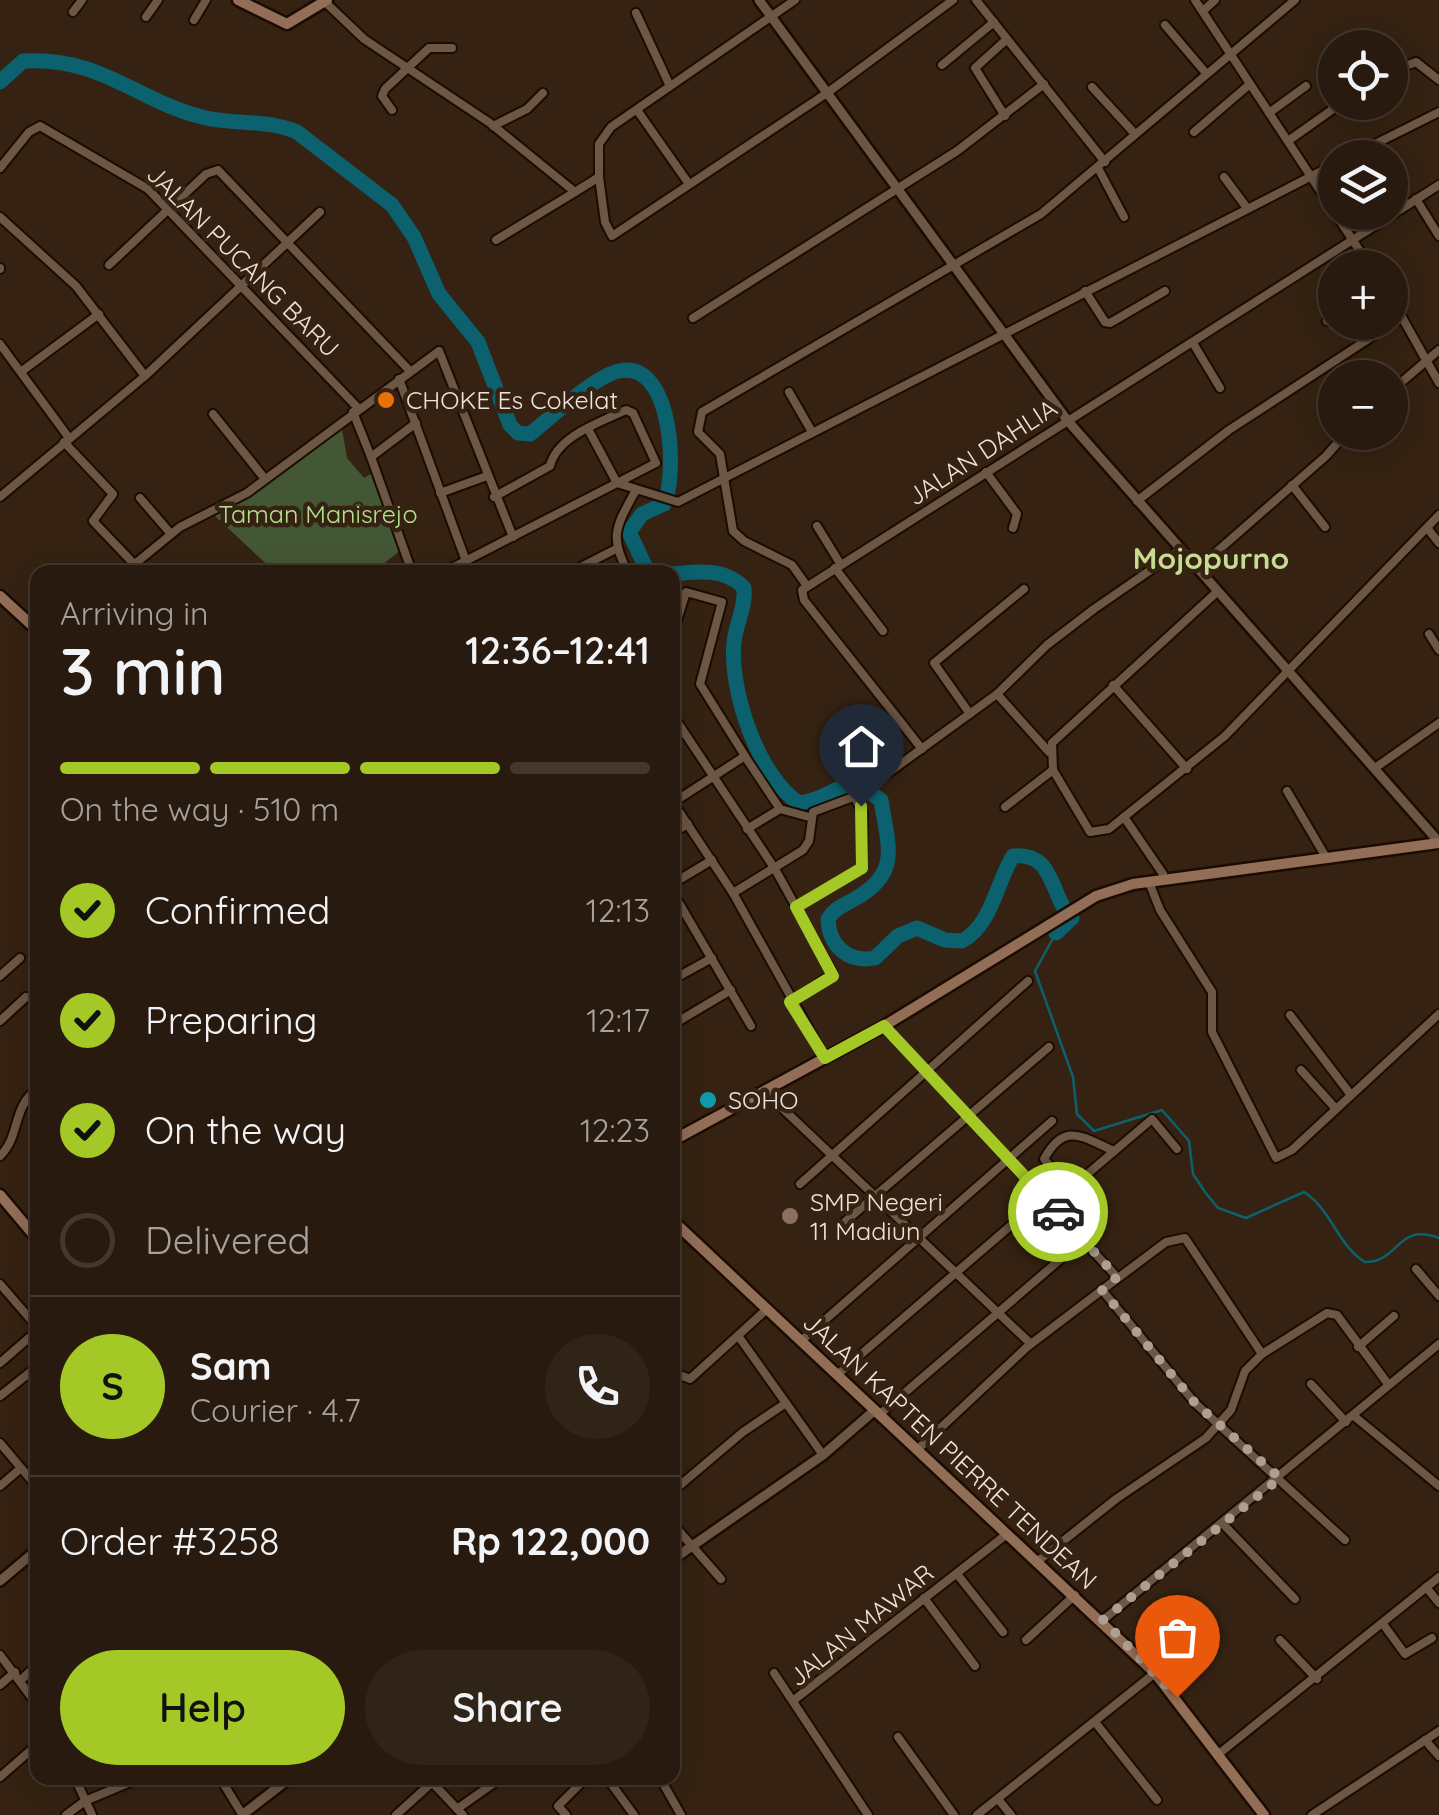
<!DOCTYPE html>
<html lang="en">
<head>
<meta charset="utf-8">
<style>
	:root { --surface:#281a0e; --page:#302317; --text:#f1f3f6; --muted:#a5a19e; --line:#44382e; --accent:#a4c825 }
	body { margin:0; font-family:Quicksand,sans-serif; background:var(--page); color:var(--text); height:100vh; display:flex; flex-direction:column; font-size:38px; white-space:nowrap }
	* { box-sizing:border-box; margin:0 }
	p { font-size:32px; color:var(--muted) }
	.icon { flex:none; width:55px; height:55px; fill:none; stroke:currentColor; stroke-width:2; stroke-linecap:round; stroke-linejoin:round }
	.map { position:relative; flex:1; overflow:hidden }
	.side { position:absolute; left:30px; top:565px; width:650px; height:1220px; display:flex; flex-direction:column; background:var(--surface); border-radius:20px; box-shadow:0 5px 25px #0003,0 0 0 2px var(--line) }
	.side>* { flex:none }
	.tools { position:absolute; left:1318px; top:30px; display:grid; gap:20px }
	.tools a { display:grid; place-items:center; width:90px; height:90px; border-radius:50%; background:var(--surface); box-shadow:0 5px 25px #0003,0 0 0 2px var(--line); font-size:50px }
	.pin { position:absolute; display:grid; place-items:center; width:85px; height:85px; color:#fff; margin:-102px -42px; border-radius:50% 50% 50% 0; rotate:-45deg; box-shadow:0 0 10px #0007 }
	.pin .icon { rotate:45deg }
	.courier { position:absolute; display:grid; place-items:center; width:100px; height:100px; margin:-50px; border:8px solid #a4c825; border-radius:50%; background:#fff; color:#222; box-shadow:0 2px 12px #0007 }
	.head em { font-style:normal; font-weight:600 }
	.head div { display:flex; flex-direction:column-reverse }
	.head { display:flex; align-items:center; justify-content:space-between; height:170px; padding:0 30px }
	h1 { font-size:65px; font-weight:600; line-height:75px }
	.bar { display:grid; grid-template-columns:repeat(4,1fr); gap:15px 10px; align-content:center; height:120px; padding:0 30px }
	.bar i { height:12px; border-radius:8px; background:var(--line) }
	.bar .current { background:var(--accent) }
	.bar p { grid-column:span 4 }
	.line { display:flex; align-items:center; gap:25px; padding:0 30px; border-top:2px solid var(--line) }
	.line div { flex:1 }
	.round { display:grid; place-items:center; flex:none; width:105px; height:105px; border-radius:52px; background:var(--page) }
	ol { padding:0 30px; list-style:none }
	li { display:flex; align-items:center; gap:30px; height:110px }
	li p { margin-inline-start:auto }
	li .icon { padding:10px; border-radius:50%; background:var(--accent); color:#111; stroke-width:4 }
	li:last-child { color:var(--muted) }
	li i { width:55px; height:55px; border:5px solid var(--line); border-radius:50% }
	.button { display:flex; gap:20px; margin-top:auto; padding:20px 30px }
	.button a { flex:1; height:115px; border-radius:60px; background:var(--accent); color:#111; font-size:40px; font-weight:600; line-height:115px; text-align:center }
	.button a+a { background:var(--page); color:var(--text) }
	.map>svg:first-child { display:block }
</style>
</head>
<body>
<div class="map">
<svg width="1439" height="1815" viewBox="0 0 1439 1815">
	<rect width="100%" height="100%" fill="#352212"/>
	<path fill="#445735" d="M341,423L347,458L364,478L374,472L401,550L373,572H275L215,516Z"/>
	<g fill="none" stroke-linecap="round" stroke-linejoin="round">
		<path stroke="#0b616e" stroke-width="2.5" d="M1056,933L1035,971L1073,1077L1077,1114L1094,1131L1162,1110L1189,1141L1193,1174L1205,1192L1218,1208L1246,1218L1304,1192C1332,1210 1337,1245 1365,1262C1400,1262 1397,1222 1439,1238"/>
		<g stroke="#0b616e" stroke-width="15">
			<path d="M0,82L23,61C102,56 137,102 206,118C237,125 267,119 297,132L392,205L414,237L439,294L478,342L510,425L518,433L530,434C552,417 593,377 619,371C672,359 678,473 664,504L642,514L629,532L648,572"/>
			<path d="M672,574C697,571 726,568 744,588C746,607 736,623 734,642C729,689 758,777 799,803C839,798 839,770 881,800C888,847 902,873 853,900C842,906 835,908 828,919C829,946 848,963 875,958L898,936L917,928L945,940L962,941C992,925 996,883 1013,856C1056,851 1050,899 1072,918L1056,933"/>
		</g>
		<g stroke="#1c0b00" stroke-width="12">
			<g id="minor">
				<path d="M323,0L364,39L490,123L575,192L599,177V144L611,127L795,0"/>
				<path d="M976,0L1105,162"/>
				<path d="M1195,0L1371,268"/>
				<path d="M1203,11L1215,0"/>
				<path d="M73,12L82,0"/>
				<path d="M636,13L669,84"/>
				<path d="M146,17L158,0"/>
				<path d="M194,20L206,0"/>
				<path d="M1165,25L1205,72"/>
				<path d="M942,65L994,22"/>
				<path d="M1390,72L1416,62L1439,80"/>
				<path d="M1092,87L1135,134"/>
				<path d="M392,110L382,96L385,89L429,48H452"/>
				<path d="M637,110L689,184"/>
				<path d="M1269,113L1306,86"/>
				<path d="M1005,116L975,68L1007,39"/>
				<path d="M493,126L527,109L543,93"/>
				<path d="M1194,132L1250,84"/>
				<path d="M1288,141L1343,102"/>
				<path d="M1347,158L1439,112"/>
				<path d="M0,168L29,132L40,126L148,189L359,409"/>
				<path d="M1098,168L1124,217"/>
				<path d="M599,177L605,222L612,236L827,93L953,0"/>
				<path d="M1224,177L1247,208"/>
				<path d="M1416,199L1439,236"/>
				<path d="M0,217L76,286L145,376"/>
				<path d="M496,240L575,192"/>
				<path d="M109,265L206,174L218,170L409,370"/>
				<path d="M0,269V268"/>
				<path d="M1085,291L1105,322L1110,323L1165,291"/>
				<path d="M1390,296L1439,383"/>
				<path d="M693,318L957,151L1044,84"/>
				<path d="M1327,321L1335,314"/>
				<path d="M1193,343L1220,388"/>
				<path d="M0,344L69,438"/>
				<path d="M22,371L99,314"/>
				<path d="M399,379L470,572"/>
				<path d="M789,392L812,432"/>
				<path d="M1390,392L1439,350"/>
				<path d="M353,412L371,457"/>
				<path d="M213,414L265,479"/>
				<path d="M64,442L113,494L93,521L135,565"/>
				<path d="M986,472L1017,514L1013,528"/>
				<path d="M1292,485L1325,527"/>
				<path d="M440,493L487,476"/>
				<path d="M0,497L145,376L320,212"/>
				<path d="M494,497L550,466C557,436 601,422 626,410L633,413L656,463L617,483L588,429"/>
				<path d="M140,498L171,534"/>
				<path d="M1137,501L1229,430L1399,319"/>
				<path d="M817,526L841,565"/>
				<path d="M1428,529L1439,543"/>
				<path d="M835,568L883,631"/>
				<path d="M1197,569L1326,456L1347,432"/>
				<path d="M125,572L180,527L247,493L439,351L513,537"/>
				<path d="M412,572L371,457L416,423"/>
				<path d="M444,572L617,483L678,502L1335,164"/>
				<path d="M571,572L614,550"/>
				<path d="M628,572C608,536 617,525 636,490"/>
				<path d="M807,586L792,565L744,541L733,531L720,454L698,432L702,412L1041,214L1295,0"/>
				<path d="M1218,591L1052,743L1053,770L1090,832L1109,829L1225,736L1439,515"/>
				<path d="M1429,634L1439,650"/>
				<path d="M672,636L686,592L722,602L700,684L745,756L674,802"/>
				<path d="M1113,685L1187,769"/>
				<path d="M997,694L1049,752"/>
				<path d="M672,714L775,869L833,974L790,1002"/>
				<path d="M970,714L934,663L1024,589"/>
				<path d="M922,749L804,600L802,590L1439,185"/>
				<path d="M854,753L876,782"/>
				<path d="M744,755L780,809L809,817"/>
				<path d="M1375,768L1439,723"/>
				<path d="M873,784L997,694L1047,645L1094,609L1181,549"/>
				<path d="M1287,791L1327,859"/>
				<path d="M672,801L733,893L825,1058"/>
				<path d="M1005,807L1053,770"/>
				<path d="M1124,817L1163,874"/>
				<path d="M747,829L780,809"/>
				<path d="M672,833L688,824"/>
				<path d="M1149,882L1160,910L1212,992V1032L1276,1158L1292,1150L1439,1014"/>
				<path d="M672,884L712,860"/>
				<path d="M672,891L751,1026"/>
				<path d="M733,893L803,850L809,841L813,812L861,794"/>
				<path d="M796,907L862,868L863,813L855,798"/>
				<path d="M0,976L20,958"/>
				<path d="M672,980L712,958"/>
				<path d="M1290,1015L1351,1095"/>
				<path d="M0,1021L26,997"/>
				<path d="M672,1025L731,990"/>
				<path d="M884,1026L1117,1277"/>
				<path d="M1301,1070L1336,1109"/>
				<path d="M764,1091L1031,1344"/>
				<path d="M0,1156C21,1136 12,1105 38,1089"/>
				<path d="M800,1184L1028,981"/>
				<path d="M1069,1188L1044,1159C1065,1121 1082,1137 1114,1151"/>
				<path d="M1051,1205L1152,1119L1177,1149"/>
				<path d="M840,1226L1049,1047"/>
				<path d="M1416,1269L1439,1296"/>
				<path d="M0,1284L38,1328"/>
				<path d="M739,1337L823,1455"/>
				<path d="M801,1341L1052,1121"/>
				<path d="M1358,1347L1394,1316"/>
				<path d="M1262,1354L1185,1238L1166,1242L1102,1290L1195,1403L1345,1540"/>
				<path d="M0,1363L38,1330"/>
				<path d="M672,1372L690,1379L767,1309"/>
				<path d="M837,1375L1044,1197"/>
				<path d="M1311,1384L1346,1422"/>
				<path d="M0,1396L38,1366"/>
				<path d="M880,1414L1084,1239"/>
				<path d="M1354,1416L1439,1486"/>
				<path d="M0,1443L38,1488"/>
				<path d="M918,1449L1027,1347L1102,1290"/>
				<path d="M0,1486L21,1468"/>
				<path d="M672,1492L743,1432L786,1403"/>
				<path d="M672,1523L721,1579"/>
				<path d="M1223,1524L1295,1599"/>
				<path d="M1038,1561L1116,1499L1206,1438L1231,1410L1245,1371L1262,1354L1327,1313L1337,1315L1388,1384"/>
				<path d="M957,1574L1003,1632"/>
				<path d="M1426,1587L1439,1603"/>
				<path d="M924,1598L975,1666"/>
				<path d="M1103,1620L1439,1344"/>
				<path d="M1383,1624L1405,1654L1432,1638"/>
				<path d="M1026,1640L1075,1595"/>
				<path d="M1280,1640L1317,1679"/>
				<path d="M0,1655L38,1706"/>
				<path d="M774,1673L868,1815"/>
				<path d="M21,1680L38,1664"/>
				<path d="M0,1685L15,1672"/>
				<path d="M794,1700L1007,1534"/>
				<path d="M1095,1722L1157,1800"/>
				<path d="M898,1737L954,1815"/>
				<path d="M1425,1740L1439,1756"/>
				<path d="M1220,1753L1439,1577"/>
				<path d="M0,1777L38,1744"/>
				<path d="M75,1778L92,1815"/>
				<path d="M220,1778L242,1814"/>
				<path d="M428,1778L463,1815"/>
				<path d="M607,1778L634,1815"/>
				<path d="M660,1778L681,1815"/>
				<path d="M998,1799L1011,1815"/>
				<path d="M457,1809L501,1778"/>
				<path d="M66,1815L85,1801L140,1778"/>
				<path d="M396,1815L437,1778"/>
				<path d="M566,1815L558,1806L586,1778"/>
				<path d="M977,1815L1155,1673"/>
				<path d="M1312,1815L1439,1731"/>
			</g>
		</g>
		<g stroke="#1c0b00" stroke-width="14">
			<g id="tertiary">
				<path d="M759,0L1067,420L1439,842"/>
				<path d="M672,1560L823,1455L875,1410"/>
				<path d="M0,1581L38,1549"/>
				<path d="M242,1815L290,1778"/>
			</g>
		</g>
		<g stroke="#1c0b00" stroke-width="15">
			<g id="secondary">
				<path d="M238,0L287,24L327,0"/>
				<path d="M0,596L38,631"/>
				<path d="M672,1141L884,1026L1096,896L1133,884L1439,843"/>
				<path d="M0,1195L38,1240"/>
				<path d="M672,1220L1155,1673L1264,1815"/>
			</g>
		</g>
		<use href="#minor" stroke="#6c5644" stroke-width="8"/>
		<use href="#tertiary" stroke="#6c5644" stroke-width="9"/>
		<use href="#secondary" stroke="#936e57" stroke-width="10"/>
	</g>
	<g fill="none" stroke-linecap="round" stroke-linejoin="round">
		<path stroke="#ae9f93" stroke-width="10" stroke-dasharray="0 18" d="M1058,1212L1117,1277L1102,1290L1195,1403L1280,1478L1103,1620L1177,1697"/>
		<path stroke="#a4c825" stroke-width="12" d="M861,806L862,868L796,907L833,976L790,1002L825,1058L884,1026L1058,1212"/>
	</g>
	<circle fill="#e8710a" stroke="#352212" stroke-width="4" cx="386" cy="400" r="10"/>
	<circle fill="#0f9aa8" stroke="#352212" stroke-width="4" cx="708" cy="1100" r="10"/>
	<circle fill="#8d6e63" stroke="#352212" stroke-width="4" cx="790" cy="1216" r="10"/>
	<g text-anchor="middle" stroke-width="9" stroke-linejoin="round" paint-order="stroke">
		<g font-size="25" fill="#efe2d8" stroke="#352212">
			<text transform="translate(243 261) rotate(45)" y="9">JALAN PUCANG BARU</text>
			<text transform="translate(982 452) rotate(-33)" y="9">JALAN DAHLIA</text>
			<text transform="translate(950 1451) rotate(43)" y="9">JALAN KAPTEN PIERRE TENDEAN</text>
			<text transform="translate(861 1625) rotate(-39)" y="9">JALAN MAWAR</text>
		</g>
		<g font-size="25" fill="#efe2d8" stroke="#352212" text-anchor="start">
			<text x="406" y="409">CHOKE Es Cokelat</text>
			<text x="728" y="1109">SOHO</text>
			<text x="810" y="1211">SMP Negeri<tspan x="810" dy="29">11 Madiun</tspan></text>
		</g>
		<g font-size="25" fill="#b1e28b" stroke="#352212">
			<text x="318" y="523">Taman Manisrejo</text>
		</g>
		<g font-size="30" font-weight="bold" fill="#c5dc92" stroke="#352212">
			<text x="1211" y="569">Mojopurno</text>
		</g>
	</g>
</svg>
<div class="tools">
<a><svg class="icon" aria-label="locate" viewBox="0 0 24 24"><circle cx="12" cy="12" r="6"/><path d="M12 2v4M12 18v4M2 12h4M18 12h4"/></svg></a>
<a><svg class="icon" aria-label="layers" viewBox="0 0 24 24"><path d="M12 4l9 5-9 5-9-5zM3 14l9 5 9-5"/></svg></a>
<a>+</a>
<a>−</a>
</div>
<div class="pin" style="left:1177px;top:1697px;background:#ea580c"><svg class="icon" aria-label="bag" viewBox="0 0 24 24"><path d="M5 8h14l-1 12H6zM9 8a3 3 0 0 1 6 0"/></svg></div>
<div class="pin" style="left:861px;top:806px;background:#1f2937"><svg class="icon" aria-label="home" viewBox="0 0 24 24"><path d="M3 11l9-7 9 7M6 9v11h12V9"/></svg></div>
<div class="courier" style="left:1058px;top:1212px"><svg class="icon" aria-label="car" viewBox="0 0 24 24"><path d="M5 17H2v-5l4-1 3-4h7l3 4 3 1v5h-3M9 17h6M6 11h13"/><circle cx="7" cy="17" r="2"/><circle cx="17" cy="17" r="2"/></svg></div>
<section class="side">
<div class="head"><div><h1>3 min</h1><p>Arriving in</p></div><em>12:36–12:41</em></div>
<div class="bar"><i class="current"></i><i class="current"></i><i class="current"></i><i></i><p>On the way · 510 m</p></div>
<ol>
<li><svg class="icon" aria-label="check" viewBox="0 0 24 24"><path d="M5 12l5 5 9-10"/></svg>Confirmed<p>12:13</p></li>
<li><svg class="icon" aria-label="check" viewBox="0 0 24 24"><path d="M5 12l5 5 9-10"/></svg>Preparing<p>12:17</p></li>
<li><svg class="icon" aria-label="check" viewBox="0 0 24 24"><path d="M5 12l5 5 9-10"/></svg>On the way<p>12:23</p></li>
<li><i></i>Delivered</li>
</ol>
<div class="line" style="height:180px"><b class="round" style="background:var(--accent);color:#111">S</b><div><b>Sam</b><p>Courier · 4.7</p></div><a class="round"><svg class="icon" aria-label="phone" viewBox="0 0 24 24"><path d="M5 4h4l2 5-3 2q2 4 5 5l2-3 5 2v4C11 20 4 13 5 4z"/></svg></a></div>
<div class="line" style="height:130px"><div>Order #3258</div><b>Rp 122,000</b></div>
<div class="button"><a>Help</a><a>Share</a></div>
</section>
</div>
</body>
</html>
